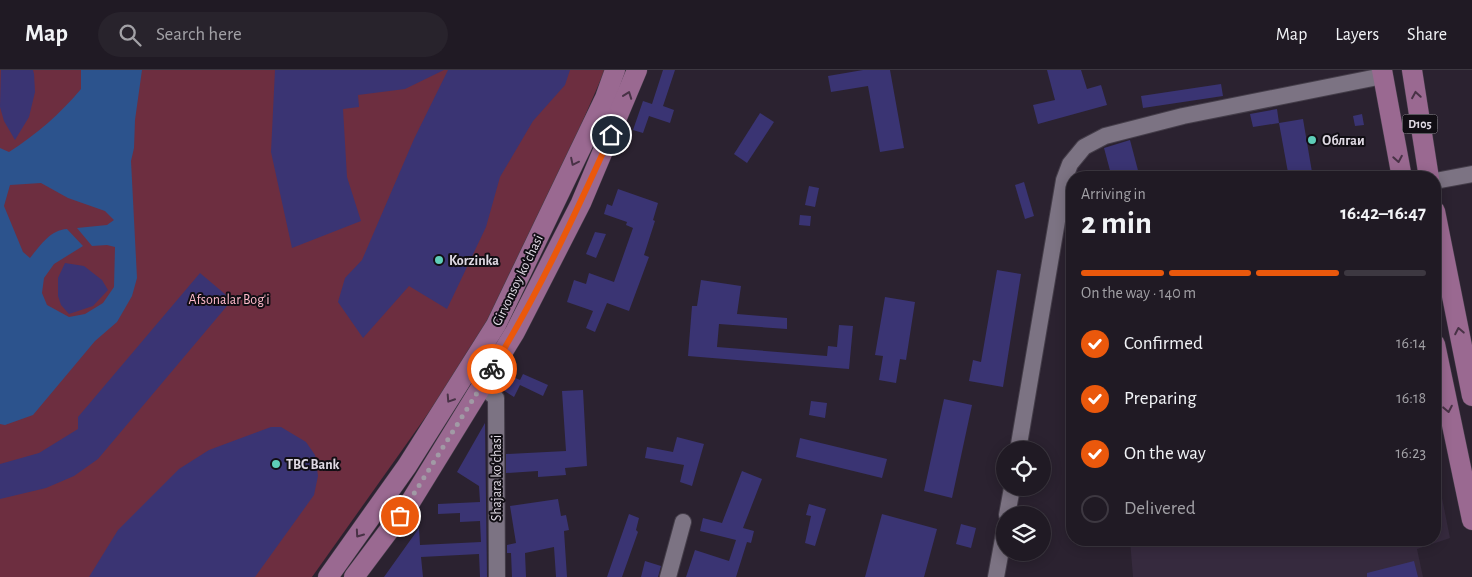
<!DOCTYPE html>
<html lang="en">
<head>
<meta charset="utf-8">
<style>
	:root { --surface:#201a24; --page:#28232c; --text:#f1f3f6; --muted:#a2a1a6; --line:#3d3841; --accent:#ea580c }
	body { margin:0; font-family:"Alegreya Sans",sans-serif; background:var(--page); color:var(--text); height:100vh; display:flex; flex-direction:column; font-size:19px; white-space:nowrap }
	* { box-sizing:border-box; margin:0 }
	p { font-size:16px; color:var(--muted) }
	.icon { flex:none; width:28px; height:28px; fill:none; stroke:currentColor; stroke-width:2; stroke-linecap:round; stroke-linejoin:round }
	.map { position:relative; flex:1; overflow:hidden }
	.sheet { position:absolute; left:1066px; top:101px; width:375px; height:375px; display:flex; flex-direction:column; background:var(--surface); border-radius:20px; box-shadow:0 2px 12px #0003,0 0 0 1px var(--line) }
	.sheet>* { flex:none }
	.controls { position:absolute; left:996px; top:371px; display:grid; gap:10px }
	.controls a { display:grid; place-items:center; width:55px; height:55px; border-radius:50%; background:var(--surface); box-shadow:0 2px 12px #0003,0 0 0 1px var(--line); font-size:25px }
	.pin { position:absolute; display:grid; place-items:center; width:42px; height:42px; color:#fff; margin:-21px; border:2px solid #fff; border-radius:50%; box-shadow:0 1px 5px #0007 }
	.courier { position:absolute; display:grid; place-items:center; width:50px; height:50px; margin:-25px; border:4px solid #ea580c; border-radius:50%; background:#fff; color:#222; box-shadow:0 1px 6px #0007 }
	.overview em { font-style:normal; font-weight:700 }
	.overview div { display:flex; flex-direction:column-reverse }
	.overview { display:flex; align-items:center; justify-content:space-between; height:85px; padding:0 15px }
	h1 { font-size:32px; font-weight:700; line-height:38px }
	.bar { display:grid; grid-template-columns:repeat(4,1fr); gap:8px 5px; align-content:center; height:60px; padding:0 15px }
	.bar i { height:6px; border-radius:4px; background:var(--line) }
	.bar .on { background:var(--accent) }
	.bar p { grid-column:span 4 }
	ol { padding:0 15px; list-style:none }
	li { display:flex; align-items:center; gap:15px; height:55px }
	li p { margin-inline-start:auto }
	li .icon { padding:5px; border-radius:50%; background:var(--accent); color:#fff; stroke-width:4 }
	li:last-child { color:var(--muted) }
	li i { width:28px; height:28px; border:2px solid var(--line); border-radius:50% }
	header { display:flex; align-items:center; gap:30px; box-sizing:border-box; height:70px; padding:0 25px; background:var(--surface); border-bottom:1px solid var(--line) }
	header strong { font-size:24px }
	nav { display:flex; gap:28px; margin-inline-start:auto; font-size:18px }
	.search { width:350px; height:45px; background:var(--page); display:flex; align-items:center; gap:12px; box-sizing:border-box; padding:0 18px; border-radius:28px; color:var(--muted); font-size:19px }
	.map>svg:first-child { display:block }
</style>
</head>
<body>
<header>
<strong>Map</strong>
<div class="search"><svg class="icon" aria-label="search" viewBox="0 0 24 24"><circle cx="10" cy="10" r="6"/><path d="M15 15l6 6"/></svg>Search here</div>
<nav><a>Map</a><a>Layers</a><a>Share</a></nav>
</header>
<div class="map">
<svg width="1472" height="507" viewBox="0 0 1472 507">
	<rect width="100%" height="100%" fill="#2b2230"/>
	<path fill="#362a3e" d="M1435,393L1450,468L1417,479L1423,507H1133L1130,470H1435Z"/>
	<path fill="#6d2e40" d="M0,0H605L498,245L312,507H0Z"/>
	<path fill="#2c538d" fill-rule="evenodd" d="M81,0H142L135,50L134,78L131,91L137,208L132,226L117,252L95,271L33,345L5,355L0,354V78L9,82C37,64 60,44 81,19ZM41,113L68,128L105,141L114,150L107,155L77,158L92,176L107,175L115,177L114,217L103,233L85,244L69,247L47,235L42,223L44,208L54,194L83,176L67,159C50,160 40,176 30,188L23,182L4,136L10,115Z"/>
	<g fill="#3a3473">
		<path d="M1,0H33L34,4L35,22L29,47L15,70L4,51L0,37Z"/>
		<path d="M275,0H444L405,19L358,25L359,37L343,39L347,107L361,151L292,178L271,82Z"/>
		<path d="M448,0H570L565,15L533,51L500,107L486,157L447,239L409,216L363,268L338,232L345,208L362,190L414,69Z"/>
		<path d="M663,0H675L663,36L674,40L670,53L649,46L643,63L633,60L643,31L652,34Z"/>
		<path d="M863,0H890L904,78L880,82L868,16L831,22L828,6Z"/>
		<path d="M1047,0H1081L1087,19L1101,15L1107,35L1038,54L1033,35L1055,30Z"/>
		<path d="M1221,14L1223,26L1143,38L1141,26Z"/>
		<path d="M1277,39L1279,53L1253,57L1250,44Z"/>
		<path d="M760,43L774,52L747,93L734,84Z"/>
		<path d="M1362,44L1364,55L1355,56L1353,46Z"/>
		<path d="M1303,49L1313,108H1289L1279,53Z"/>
		<path d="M1130,70L1140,108H1112L1104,78Z"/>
		<path d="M1024,112L1034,146L1025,149L1015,115Z"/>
		<path d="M809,116L819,118L815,137L805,135Z"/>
		<path d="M618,119L658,133L653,150L655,151L644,185L649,187L629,241L607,233L595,262L586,258L593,241L567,232L574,210L586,214L589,203L614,212L633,158L626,155L627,152L604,144L607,134L612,136Z"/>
		<path d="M800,145L811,146L810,156L799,155Z"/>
		<path d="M595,162L606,164L596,188L586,184Z"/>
		<path d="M65,193L84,196L102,210L108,220L93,236L69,244L61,235L58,226V208Z"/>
		<path d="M997,200L1021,204L1003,317L969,311L973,290L981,292Z"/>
		<path d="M200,203L232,230L98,389L74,406L46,418L0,429V394L39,383L78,359V347Z"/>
		<path d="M701,210L741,216L737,244L787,248V259L719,254L717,277L827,286L828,276L837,277L839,255L853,256L849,299L688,286L692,236H697Z"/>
		<path d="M885,227L915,232L906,290L900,289L896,313L879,310L883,286L875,285Z"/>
		<path d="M506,304L520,310L523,304L548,315L543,326L520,315L514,327L500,318Z"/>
		<path d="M583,320L587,396L565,398L566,405L538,407V401L506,403V384L566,381L562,321Z"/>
		<path d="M944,329L972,335L952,428L924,421Z"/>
		<path d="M811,331L827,333L825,348L809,345Z"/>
		<path d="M485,353L487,507H480L479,484L421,487L423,507H384L419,458L420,475L481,472L480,451L460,452V443L438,444V434L480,432L479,416L457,402Z"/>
		<path d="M271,357H281L306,372L315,385L318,406L314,425L255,507H89L118,460L179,399L209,380Z"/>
		<path d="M677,367L704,374L692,416L680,412L684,395L645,388L647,377L673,382Z"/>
		<path d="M800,368L887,389L882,408L796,387Z"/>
		<path d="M742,401L762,409L743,458L754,461L751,473L747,472L736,507H686L695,480L729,491L736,470L700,461L703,448L722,453Z"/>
		<path d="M558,429L561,446L566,445L569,460L564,461L567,507H556L554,477L525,483L526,507H512L511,483H507V475L516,473L510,436Z"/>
		<path d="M809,434L826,439L815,476L805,473L811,446L806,445Z"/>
		<path d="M629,444L639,448L636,460L638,462L622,507H607Z"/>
		<path d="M882,444L937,459L924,507H865Z"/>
		<path d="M961,454L976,458L971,478L956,474Z"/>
		<path d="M645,491L661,496L658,507H641Z"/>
		<path d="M1414,491L1418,507H1367V503Z"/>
	</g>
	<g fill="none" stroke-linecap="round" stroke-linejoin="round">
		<g stroke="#443d49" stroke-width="18">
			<g id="minor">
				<path d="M1435,111L1472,104"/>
				<path d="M481,315L496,328L497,507"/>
				<path d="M1018,380L1064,110L1070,94L1084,77L1105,66L1183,46L1383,6"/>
				<path d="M1007,445L1012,418"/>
				<path d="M668,507L683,452"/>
				<path d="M996,507L1005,458"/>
			</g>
		</g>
		<g stroke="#443d49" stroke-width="21">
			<g id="major">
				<path d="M1382,0L1402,108"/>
				<path d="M1412,0L1429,108"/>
				<path d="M1435,141L1472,326"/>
				<path d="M1435,274L1472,450"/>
				<path d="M328,507L407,396L496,255L605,28L615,0"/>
				<path d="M354,507L411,431L515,262L581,133L637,0"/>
			</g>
		</g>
		<use href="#minor" stroke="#7c7383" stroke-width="16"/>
		<use href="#major" stroke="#9a6991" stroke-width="20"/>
	</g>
	<defs><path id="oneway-chevron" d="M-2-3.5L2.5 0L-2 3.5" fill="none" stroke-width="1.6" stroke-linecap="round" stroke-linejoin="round" transform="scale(1.25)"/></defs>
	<g stroke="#483246">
		<use href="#oneway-chevron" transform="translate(628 25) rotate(-70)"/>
		<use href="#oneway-chevron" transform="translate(1416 25) rotate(-99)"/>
		<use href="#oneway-chevron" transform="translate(1398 89) rotate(80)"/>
		<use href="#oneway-chevron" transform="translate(574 92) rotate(116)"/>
		<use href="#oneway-chevron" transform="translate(1459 261) rotate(-101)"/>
		<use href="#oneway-chevron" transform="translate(450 329) rotate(123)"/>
		<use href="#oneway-chevron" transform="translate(1448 339) rotate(79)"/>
		<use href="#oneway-chevron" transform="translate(359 464) rotate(125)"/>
	</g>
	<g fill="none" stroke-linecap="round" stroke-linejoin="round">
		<path stroke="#a19aa5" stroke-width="5" stroke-dasharray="0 9" d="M400,446L492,299"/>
		<path stroke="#ea580c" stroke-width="6" d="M492,299C538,224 575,145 611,65"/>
	</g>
	<g fill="#5eceb8" stroke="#110e14" stroke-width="2">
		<circle cx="1312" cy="70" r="5"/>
		<circle cx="439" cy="190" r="5"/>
		<circle cx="276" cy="394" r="5"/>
	</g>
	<g text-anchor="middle" stroke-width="4" stroke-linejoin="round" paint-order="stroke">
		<rect fill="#110e14" stroke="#a29da6" stroke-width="1" x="1402.5" y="44.5" width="35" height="19" rx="4"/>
		<g font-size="12" font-weight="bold" fill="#e0dae4">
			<text x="1420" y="58">D105</text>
		</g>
		<g font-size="14" font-weight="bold" fill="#e0dae4" stroke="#110e14" text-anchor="start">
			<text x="1322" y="75">Облгаи</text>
			<text x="449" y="195">Korzinka</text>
			<text x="286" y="399">TBC Bank</text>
		</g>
		<g font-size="14" fill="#e0dae4" stroke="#110e14">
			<text transform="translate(517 210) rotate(-64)" y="5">Girvonsoy koʻchasi</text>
			<text transform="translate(496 408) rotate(-90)" y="5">Shajara koʻchasi</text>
		</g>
		<g font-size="14" fill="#fdb9c8" stroke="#110e14">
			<text x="229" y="234">Afsonalar Bog'i</text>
		</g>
	</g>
</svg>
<div class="controls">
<a><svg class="icon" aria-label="locate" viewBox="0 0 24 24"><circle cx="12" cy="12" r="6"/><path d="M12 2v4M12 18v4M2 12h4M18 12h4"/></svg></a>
<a><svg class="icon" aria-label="layers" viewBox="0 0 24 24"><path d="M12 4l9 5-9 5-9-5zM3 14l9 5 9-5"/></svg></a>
</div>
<div class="pin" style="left:400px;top:446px;background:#ea580c"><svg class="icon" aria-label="bag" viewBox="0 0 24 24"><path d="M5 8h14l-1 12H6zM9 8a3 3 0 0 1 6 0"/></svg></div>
<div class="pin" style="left:611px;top:65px;background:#1f2937"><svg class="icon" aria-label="home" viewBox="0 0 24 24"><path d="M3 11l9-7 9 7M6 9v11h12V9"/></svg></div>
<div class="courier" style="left:492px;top:299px"><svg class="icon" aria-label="bike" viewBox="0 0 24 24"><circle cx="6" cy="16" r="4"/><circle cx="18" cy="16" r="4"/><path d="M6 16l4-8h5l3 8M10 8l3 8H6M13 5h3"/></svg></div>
<section class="sheet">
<div class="overview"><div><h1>2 min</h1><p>Arriving in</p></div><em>16:42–16:47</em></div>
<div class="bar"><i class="on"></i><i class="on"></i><i class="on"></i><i></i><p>On the way · 140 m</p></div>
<ol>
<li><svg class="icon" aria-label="check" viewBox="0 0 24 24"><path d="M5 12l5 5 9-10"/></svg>Confirmed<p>16:14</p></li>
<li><svg class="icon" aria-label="check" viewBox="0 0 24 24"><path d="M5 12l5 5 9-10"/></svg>Preparing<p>16:18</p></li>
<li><svg class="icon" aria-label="check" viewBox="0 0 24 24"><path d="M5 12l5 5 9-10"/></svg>On the way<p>16:23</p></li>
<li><i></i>Delivered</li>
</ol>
</section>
</div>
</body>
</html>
